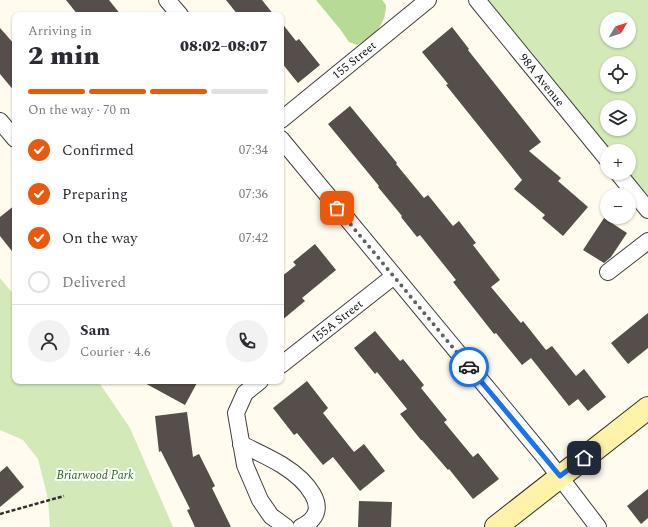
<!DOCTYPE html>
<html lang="en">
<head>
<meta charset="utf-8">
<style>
	:root { --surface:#fff; --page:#f2f2f3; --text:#2b2b33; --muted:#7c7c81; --line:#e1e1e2; --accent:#ea580c }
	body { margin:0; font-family:Spectral,serif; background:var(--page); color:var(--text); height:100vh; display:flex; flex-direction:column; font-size:15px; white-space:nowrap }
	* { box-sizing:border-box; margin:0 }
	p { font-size:13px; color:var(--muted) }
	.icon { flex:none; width:22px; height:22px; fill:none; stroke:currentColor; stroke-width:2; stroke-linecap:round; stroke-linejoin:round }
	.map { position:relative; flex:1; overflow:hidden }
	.side { position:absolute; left:12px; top:12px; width:272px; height:372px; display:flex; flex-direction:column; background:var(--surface); border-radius:8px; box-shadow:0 1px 3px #0004 }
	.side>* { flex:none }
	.needle { width:26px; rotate:51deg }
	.buttons { position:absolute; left:600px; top:12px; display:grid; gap:8px }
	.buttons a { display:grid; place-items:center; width:36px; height:36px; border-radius:50%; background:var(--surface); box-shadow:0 1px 3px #0004; font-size:20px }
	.pin { position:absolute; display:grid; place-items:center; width:34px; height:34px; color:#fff; margin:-17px; border-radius:8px; box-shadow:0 2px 6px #0006 }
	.courier { position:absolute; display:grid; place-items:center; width:40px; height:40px; margin:-20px; border:3px solid #1a73e8; border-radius:50%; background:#fff; color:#222; box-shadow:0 1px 5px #0007 }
	.headline em { font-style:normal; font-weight:800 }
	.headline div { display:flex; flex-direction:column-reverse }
	.headline { display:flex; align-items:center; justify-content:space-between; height:68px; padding:0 16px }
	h1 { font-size:26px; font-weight:800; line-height:30px }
	.bar { display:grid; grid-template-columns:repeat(4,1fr); gap:6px 4px; align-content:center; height:48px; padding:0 16px }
	.bar i { height:5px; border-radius:3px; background:var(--line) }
	.bar .on { background:var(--accent) }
	.bar p { grid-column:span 4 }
	.line { display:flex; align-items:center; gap:10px; padding:0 16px; border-top:1px solid var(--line) }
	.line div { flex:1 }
	.round { display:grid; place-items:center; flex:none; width:42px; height:42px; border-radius:21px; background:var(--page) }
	ol { padding:0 16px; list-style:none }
	li { display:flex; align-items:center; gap:12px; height:44px }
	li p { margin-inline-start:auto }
	li .icon { padding:4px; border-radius:50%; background:var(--accent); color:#fff; stroke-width:4 }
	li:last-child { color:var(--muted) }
	li i { width:22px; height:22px; border:2px solid var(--line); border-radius:50% }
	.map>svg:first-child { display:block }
</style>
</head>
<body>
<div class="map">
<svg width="648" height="527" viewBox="0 0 648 527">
	<rect width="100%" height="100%" fill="#fffbee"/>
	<g fill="#d3e9b7" fill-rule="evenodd">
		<path d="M484,0H648V204L623,173H629V151H607ZM607,19H629V41H607ZM607,63H629V85H607ZM607,107H629V129H607Z"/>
		<path d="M0,278L15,296V381H98L130,428L173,527H50L48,499L38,459L23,440L0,430Z"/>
	</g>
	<path fill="#b7da97" d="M316,0H382L386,5C386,25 374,36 357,45L349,42L340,29Z"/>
	<g fill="#564e4a">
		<path d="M66,0H109L121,15H78Z"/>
		<path d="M226,0H262L274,15H238Z"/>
		<path d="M281,22L296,41L299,39L320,65L298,83L281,62Z"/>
		<path d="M452,27L469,49L468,50L541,142L529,151L561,178L558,181L588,207L563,236L542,218L545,215L514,189L522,180L446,85L448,84L422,52Z"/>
		<path d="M0,28L15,45V92L0,74Z"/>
		<path d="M350,106L397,163L396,164L424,198L428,195L453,226L459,221L476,243L473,245L500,280L491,287L521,323L523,321L546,350L552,346L576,376L584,369L606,397L588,411L578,399L569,406L531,358L522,365L496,333L494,334L453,282L456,280L420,235L417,237L401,217L402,216L378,187L379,186L328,124Z"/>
		<path d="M15,205V255L0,236V217Z"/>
		<path d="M604,218L627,233L611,257L604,263L583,250Z"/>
		<path d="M315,244L336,270L302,298L305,301L281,321V277L296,265L293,262Z"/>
		<path d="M648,313V348L628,364L611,343Z"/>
		<path d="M375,331L400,361L403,359L424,385L421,388L447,420L444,422L473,457L478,453L499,479L473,499L449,469L448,470L422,440H421L400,414L407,409L377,372L375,374L354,348Z"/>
		<path d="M141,381H198L185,405Z"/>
		<path d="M307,381L328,408L323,413L354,452L364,444L385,471L360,491L333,457L323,465L297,433L294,435L273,408Z"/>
		<path d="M187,412L193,457L199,454L215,486L212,488L231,527H195L187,510L190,509L161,451L159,452L155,416Z"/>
		<path d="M7,466L24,487L0,507V472Z"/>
		<path d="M648,489V518L641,524L627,506Z"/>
		<path d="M359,501L392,502L391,527H358Z"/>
	</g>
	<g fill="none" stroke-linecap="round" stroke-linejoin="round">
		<g stroke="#404040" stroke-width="18">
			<g id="minor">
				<path d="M167,0L180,15"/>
				<path d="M477,0L607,159"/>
				<path d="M281,120L428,0"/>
				<path d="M0,121L15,139"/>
				<path d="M281,139L546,459L598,527"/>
				<path d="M618,173L648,210"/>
				<path d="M608,272L648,241"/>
				<path d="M281,365L394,276"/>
				<path d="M260,381L245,393L236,413L245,465L260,500L271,516L286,527"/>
				<path d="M241,444C255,451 269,457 282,465C303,478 337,510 301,527"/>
			</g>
		</g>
		<g stroke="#2f2f2f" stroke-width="24">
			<path id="secondary" d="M496,527L648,408"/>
		</g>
		<path stroke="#2f2f2f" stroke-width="2.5" stroke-dasharray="4 2" stroke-linecap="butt" d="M0,514L64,496"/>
		<use href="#minor" stroke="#fff" stroke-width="16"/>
		<use href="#secondary" stroke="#fff3a9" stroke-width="22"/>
	</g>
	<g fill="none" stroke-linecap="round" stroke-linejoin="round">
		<path stroke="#62605c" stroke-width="4" stroke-dasharray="0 7.2" d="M337,208L469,367"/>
		<path stroke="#1a73e8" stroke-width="5" d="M469,367L560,476L584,458"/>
	</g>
	<g text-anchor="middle" stroke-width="4" stroke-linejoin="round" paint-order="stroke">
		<g font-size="12" fill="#0d0d0d" stroke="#fff">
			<text transform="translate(354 60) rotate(-39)" y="4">155 Street</text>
			<text transform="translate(542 80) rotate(51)" y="4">98A Avenue</text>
			<text transform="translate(337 321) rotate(-38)" y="4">155A Street</text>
		</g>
		<g font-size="12" font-style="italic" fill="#2e661d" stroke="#fff">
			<text x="95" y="479">Briarwood Park</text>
		</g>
	</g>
</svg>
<div class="buttons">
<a><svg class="needle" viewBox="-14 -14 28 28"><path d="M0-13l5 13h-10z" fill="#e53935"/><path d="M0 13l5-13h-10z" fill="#7c7c81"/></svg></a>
<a><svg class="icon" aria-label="locate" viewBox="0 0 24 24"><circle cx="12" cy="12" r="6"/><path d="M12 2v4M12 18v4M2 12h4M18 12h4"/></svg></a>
<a><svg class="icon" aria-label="layers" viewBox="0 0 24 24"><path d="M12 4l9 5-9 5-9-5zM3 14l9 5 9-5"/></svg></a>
<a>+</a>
<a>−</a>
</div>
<div class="pin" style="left:337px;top:208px;background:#ea580c"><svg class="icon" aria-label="bag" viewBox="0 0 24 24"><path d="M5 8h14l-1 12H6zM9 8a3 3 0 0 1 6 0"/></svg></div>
<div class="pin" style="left:584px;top:458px;background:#1f2937"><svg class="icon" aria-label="home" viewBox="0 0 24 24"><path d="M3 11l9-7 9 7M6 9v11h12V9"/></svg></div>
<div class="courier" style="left:469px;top:367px"><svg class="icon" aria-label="car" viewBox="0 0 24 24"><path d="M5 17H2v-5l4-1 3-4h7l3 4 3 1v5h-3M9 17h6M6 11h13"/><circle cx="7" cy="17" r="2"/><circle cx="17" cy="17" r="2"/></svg></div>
<section class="side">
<div class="headline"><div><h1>2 min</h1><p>Arriving in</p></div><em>08:02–08:07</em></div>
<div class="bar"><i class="on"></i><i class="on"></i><i class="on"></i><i></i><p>On the way · 70 m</p></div>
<ol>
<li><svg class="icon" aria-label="check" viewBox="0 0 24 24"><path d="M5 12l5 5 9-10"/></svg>Confirmed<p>07:34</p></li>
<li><svg class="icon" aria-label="check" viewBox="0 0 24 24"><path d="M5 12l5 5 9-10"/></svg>Preparing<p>07:36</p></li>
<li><svg class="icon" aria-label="check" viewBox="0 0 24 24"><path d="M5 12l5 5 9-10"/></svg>On the way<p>07:42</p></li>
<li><i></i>Delivered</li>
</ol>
<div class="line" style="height:72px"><a class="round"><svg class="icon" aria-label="person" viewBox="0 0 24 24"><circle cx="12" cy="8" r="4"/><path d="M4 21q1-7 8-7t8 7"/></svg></a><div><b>Sam</b><p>Courier · 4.6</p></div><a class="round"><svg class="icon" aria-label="phone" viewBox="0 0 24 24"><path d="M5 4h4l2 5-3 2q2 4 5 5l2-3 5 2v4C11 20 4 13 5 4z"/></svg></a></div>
</section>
</div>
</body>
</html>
